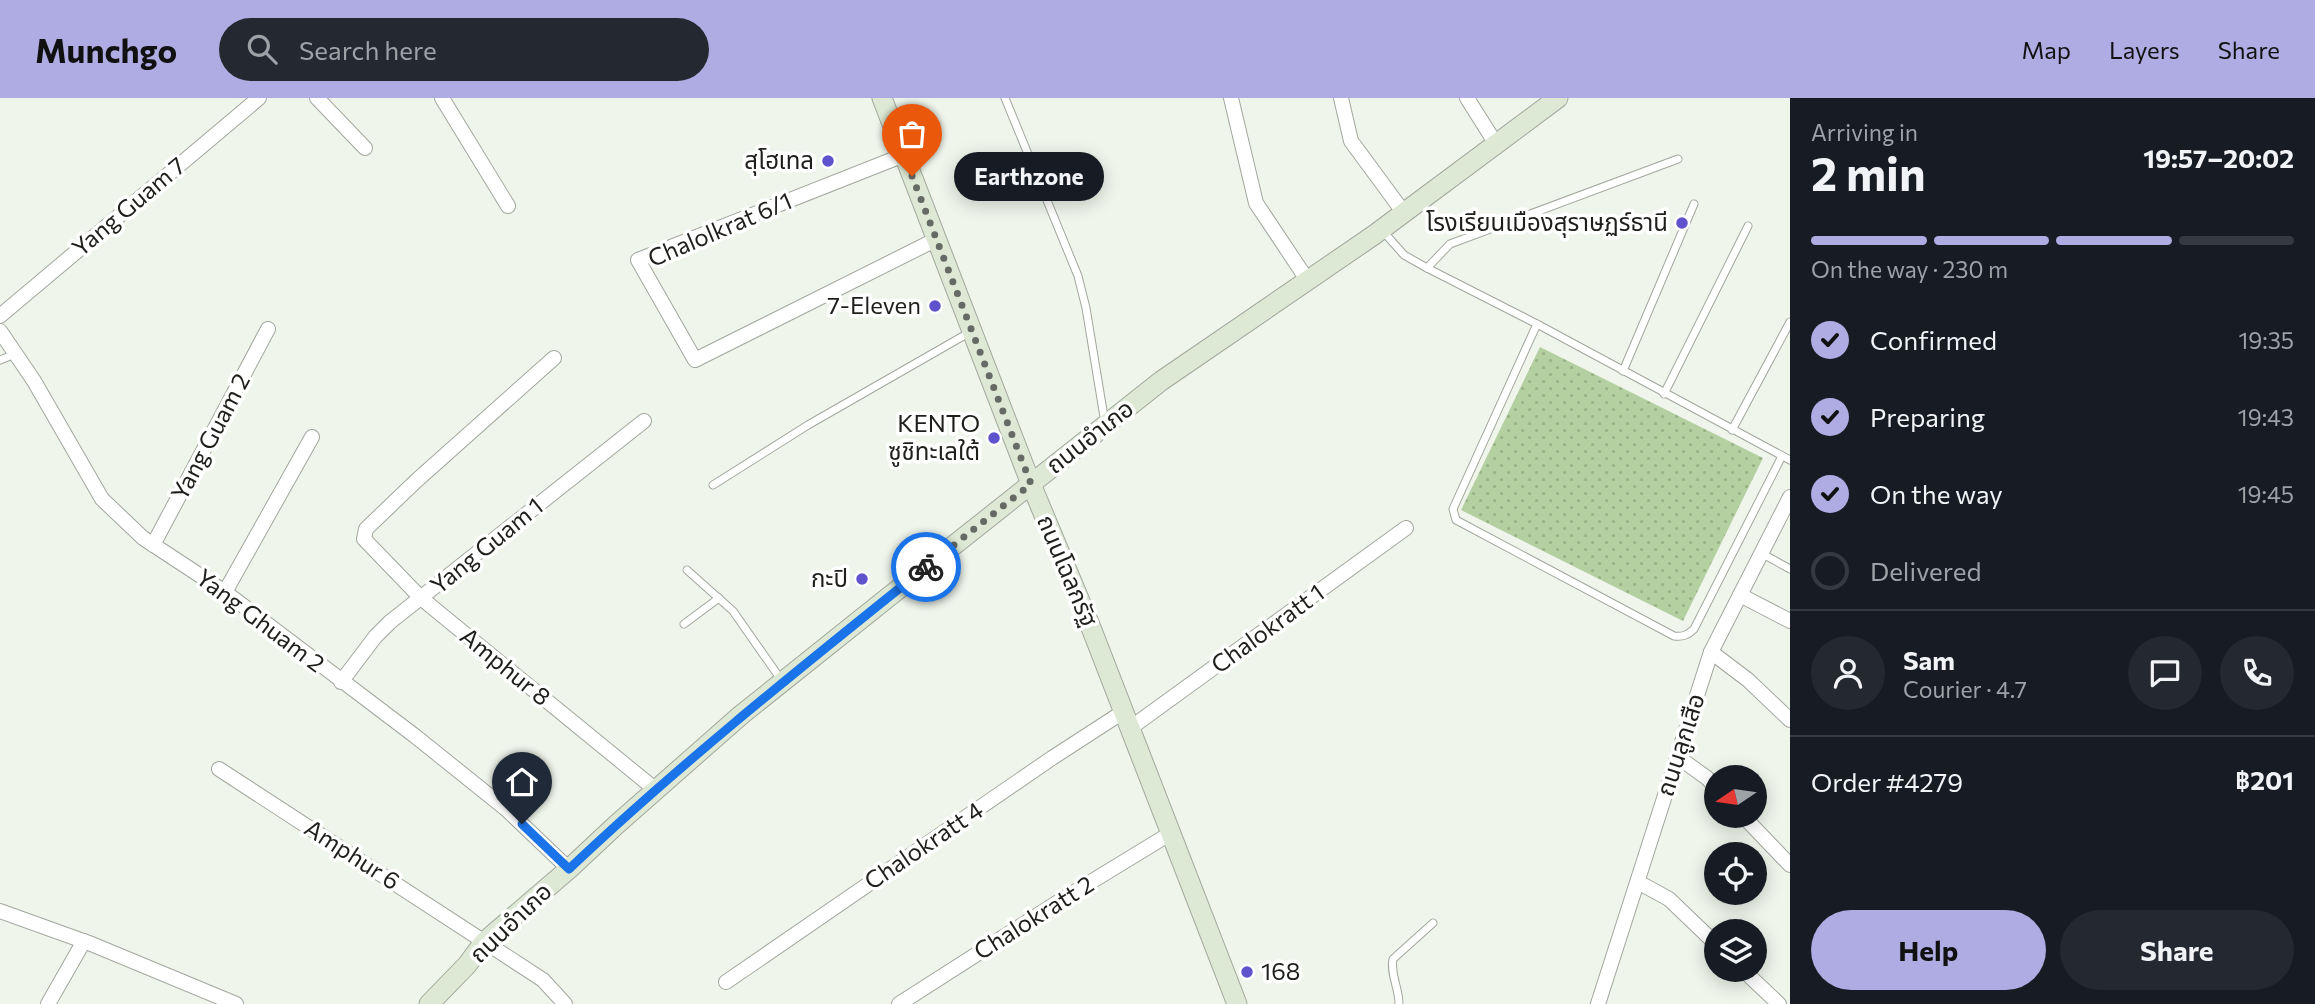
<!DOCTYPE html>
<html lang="en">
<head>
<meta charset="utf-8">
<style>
	:root { --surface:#171b24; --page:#242831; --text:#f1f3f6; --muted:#9ea1a6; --line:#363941; --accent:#afabe3 }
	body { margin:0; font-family:Commissioner,"Noto Sans Thai",sans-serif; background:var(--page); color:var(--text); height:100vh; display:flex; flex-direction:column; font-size:26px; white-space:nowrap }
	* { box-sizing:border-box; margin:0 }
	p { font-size:23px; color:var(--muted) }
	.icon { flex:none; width:38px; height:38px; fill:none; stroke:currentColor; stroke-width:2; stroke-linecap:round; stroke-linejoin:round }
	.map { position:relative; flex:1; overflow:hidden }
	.drawer { display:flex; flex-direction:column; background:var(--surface); width:525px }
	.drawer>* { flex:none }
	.needle { width:46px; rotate:257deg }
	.tools { position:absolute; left:1704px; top:667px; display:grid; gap:14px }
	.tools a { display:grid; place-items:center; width:63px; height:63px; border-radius:50%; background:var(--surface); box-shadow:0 4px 18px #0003; font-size:35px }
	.pin { position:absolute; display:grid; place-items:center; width:60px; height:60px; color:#fff; margin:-72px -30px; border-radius:50% 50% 50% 0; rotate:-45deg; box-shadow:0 0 7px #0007 }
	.pin .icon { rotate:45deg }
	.courier { position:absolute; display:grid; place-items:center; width:70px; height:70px; margin:-35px; border:5px solid #1a73e8; border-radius:50%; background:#fff; color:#222; box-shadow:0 2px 9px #0007 }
	.bubble { position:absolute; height:49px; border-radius:24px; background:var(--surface); box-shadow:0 4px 18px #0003; font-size:23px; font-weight:700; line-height:49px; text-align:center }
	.head em { font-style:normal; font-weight:700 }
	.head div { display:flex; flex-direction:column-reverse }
	.head { display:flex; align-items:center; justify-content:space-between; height:119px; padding:0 21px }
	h1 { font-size:46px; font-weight:700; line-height:52px }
	.bar { display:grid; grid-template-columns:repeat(4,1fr); gap:10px 7px; align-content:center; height:84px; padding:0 21px }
	.bar i { height:9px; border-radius:5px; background:var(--line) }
	.bar .on { background:var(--accent) }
	.bar p { grid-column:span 4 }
	.line { display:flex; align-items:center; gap:18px; padding:0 21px; border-top:2px solid var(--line) }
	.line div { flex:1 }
	.round { display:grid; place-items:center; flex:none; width:74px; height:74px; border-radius:37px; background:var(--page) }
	ol { padding:0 21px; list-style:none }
	li { display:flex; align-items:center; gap:21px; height:77px }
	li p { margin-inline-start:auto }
	li .icon { padding:7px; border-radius:50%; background:var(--accent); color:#111; stroke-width:4 }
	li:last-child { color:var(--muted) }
	li i { width:38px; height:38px; border:4px solid var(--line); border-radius:50% }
	.button { display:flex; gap:14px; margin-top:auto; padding:14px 21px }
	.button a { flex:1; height:80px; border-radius:42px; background:var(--accent); color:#111; font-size:28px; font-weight:700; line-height:80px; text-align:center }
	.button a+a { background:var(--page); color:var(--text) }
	header { display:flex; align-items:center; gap:42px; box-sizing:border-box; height:98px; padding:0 35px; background:var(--accent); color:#111 }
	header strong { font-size:33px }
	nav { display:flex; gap:38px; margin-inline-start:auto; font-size:24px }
	.search { width:490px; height:63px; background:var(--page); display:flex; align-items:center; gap:18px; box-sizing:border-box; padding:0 24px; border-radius:38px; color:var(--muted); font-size:26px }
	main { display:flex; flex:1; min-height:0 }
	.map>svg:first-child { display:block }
</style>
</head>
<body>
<header>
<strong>Munchgo</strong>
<div class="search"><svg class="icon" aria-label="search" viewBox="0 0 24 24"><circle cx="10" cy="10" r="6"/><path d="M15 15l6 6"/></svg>Search here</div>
<nav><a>Map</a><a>Layers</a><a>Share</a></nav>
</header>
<main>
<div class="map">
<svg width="1790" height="906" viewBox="0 0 1790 906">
	<defs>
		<pattern id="grass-dots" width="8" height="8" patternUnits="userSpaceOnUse" patternTransform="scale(1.75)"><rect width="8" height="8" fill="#b4cfa0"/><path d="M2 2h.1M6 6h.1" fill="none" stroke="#9ab189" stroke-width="1.8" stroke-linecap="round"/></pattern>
	</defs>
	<rect width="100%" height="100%" fill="#eff5eb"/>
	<path fill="url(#grass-dots)" d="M1540,249L1763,360L1683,523L1461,412Z"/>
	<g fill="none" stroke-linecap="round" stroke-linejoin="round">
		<g stroke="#a2a79e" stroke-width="9">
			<g id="lane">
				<path d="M1005,0L1078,178L1086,210L1105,325"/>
				<path d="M1382,132L1404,157L1427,170L1537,226L1790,362"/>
				<path d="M1427,170L1450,146L1678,61"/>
				<path d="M1537,226L1453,411L1456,422L1674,538C1683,539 1688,537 1694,531L1782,358"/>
				<path d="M0,262L15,256"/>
				<path d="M1623,273L1694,106"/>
				<path d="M1664,296L1748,128"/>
				<path d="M1732,332L1790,224"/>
				<path d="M713,387L808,327L972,233"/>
				<path d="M1761,455L1790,471"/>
				<path d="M687,472L733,513L782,583"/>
				<path d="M684,526L719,500"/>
				<path d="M1399,906C1399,890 1390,876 1393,861L1433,825"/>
			</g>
		</g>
		<g stroke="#a2a79e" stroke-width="16">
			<g id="street">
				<path d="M317,0L365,50"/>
				<path d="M442,0L508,108"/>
				<path d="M1231,0L1256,105L1308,183"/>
				<path d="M1341,0L1351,43L1404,115"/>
				<path d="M1467,0L1496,46"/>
				<path d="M904,57L638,162L695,262L937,141"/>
				<path d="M0,218L259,0"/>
				<path d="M0,233L34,283L102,401L143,440L225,494L415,638L506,711L569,771"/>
				<path d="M554,260L416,383L366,431L364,441L421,500L656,692"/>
				<path d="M153,447L268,231"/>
				<path d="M225,494L312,339"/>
				<path d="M1740,497L1790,523"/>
				<path d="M1711,554L1748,582L1790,622"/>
				<path d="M341,584L375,539L390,524L644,323"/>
				<path d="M1129,631L1406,430"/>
				<path d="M1678,659L1707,680L1717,690"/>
				<path d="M219,671L543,882L565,906"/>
				<path d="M1743,718L1790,767"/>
				<path d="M1638,784L1669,801L1717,847"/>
				<path d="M0,813L89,845L236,906"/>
				<path d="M1743,872L1779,906"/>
				<path d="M726,884L1052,660L1123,614"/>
				<path d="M48,906L84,843"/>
				<path d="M899,906L1063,801L1171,735"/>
				<path d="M1598,906L1711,554L1790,399"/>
			</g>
		</g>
		<g stroke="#a2a79e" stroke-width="21">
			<g id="secondary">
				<path d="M882,0L1031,386L1090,527L1237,906"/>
				<path d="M429,906L467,867L484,844L569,771L616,727L741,617L881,505L1161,283L1374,137L1558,0"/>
			</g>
		</g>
		<use href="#lane" stroke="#fff" stroke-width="7"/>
		<use href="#street" stroke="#fff" stroke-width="14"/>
		<use href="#secondary" stroke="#dde9d4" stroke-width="19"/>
	</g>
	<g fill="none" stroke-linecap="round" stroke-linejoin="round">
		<path stroke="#666a64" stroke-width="7" stroke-dasharray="0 12.6" d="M912,78L1031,386L926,469"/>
		<path stroke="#1a73e8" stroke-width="9" d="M522,726L569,771C682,664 804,567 926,469"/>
	</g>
	<g fill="#5e53cc" stroke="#fff" stroke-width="2.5">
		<circle cx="828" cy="63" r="7"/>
		<circle cx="1682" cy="125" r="7"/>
		<circle cx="935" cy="208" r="7"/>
		<circle cx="994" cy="340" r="7"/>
		<circle cx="862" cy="481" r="7"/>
		<circle cx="1247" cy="874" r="7"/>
	</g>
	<g text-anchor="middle" stroke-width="7" stroke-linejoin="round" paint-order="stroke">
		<g font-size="24" fill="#1d1f1b" stroke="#fff" text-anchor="end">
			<text x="814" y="71">สุโฮเทล</text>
			<text x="1668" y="133">โรงเรียนเมืองสุราษฏร์ธานี</text>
			<text x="921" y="216">7-Eleven</text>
			<text x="980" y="334">KENTO<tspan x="980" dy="28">ซูชิทะเลใต้</tspan></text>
			<text x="848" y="489">กะปิ</text>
			<text x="1261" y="882" text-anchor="start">168</text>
		</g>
		<g font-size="24" fill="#1d1f1b" stroke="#fff">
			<text transform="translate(129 109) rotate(-40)" y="8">Yang Guam 7</text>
			<text transform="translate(720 132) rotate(-23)" y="8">Chalolkrat 6/1</text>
			<text transform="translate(211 339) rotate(-62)" y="8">Yang Guam 2</text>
			<text transform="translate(1090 339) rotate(-38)" y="8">ถนนอำเภอ</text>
			<text transform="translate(487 448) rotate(-39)" y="8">Yang Guam 1</text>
			<text transform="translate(1067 473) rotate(67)" y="8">ถนนโฉลกรัฐ</text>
			<text transform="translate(260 523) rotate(37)" y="8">Yang Ghuam 2</text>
			<text transform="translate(1268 531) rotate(-36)" y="8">Chalokratt 1</text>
			<text transform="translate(505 569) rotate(39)" y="8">Amphur 8</text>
			<text transform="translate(1681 647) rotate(-72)" y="8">ถนนลูกเสือ</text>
			<text transform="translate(924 748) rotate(-34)" y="8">Chalokratt 4</text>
			<text transform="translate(352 757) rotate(33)" y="8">Amphur 6</text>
			<text transform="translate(1034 820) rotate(-32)" y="8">Chalokratt 2</text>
			<text transform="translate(511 825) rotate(-44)" y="8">ถนนอำเภอ</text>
		</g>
	</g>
</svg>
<div class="tools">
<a><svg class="needle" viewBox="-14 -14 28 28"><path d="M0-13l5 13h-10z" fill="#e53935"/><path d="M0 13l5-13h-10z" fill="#9ea1a6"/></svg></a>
<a><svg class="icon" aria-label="locate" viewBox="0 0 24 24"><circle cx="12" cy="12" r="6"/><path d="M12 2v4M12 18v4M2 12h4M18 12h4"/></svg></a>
<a><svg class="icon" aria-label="layers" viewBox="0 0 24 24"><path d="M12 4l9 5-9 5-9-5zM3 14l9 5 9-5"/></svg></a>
</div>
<div class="pin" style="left:912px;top:78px;background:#ea580c"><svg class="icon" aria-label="bag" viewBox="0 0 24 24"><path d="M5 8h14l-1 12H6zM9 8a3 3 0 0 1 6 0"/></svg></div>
<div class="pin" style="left:522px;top:726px;background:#1f2937"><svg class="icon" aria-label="home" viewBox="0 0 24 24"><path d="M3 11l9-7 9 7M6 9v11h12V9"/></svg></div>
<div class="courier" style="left:926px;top:469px"><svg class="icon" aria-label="bike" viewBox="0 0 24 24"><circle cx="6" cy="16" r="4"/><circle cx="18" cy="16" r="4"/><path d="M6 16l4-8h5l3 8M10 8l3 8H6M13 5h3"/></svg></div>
<div class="bubble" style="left:954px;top:54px;width:150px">Earthzone</div>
</div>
<section class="drawer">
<div class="head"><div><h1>2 min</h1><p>Arriving in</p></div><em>19:57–20:02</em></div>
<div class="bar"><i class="on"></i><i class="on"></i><i class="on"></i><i></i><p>On the way · 230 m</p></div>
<ol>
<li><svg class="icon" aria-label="check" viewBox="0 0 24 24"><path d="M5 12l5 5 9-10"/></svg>Confirmed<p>19:35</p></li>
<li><svg class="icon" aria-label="check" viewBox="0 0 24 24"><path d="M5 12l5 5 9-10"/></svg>Preparing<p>19:43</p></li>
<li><svg class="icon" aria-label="check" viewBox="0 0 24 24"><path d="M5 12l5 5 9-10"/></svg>On the way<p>19:45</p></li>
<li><i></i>Delivered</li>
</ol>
<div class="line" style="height:126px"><a class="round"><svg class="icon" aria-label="person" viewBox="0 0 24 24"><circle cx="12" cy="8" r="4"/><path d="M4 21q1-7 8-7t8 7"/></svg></a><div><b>Sam</b><p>Courier · 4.7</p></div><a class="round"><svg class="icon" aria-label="chat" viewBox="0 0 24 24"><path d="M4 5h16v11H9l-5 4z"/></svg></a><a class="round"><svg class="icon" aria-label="phone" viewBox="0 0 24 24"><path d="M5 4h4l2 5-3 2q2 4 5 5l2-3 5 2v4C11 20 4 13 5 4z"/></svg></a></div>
<div class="line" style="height:91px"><div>Order #4279</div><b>฿201</b></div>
<div class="button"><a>Help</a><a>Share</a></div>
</section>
</main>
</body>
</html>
